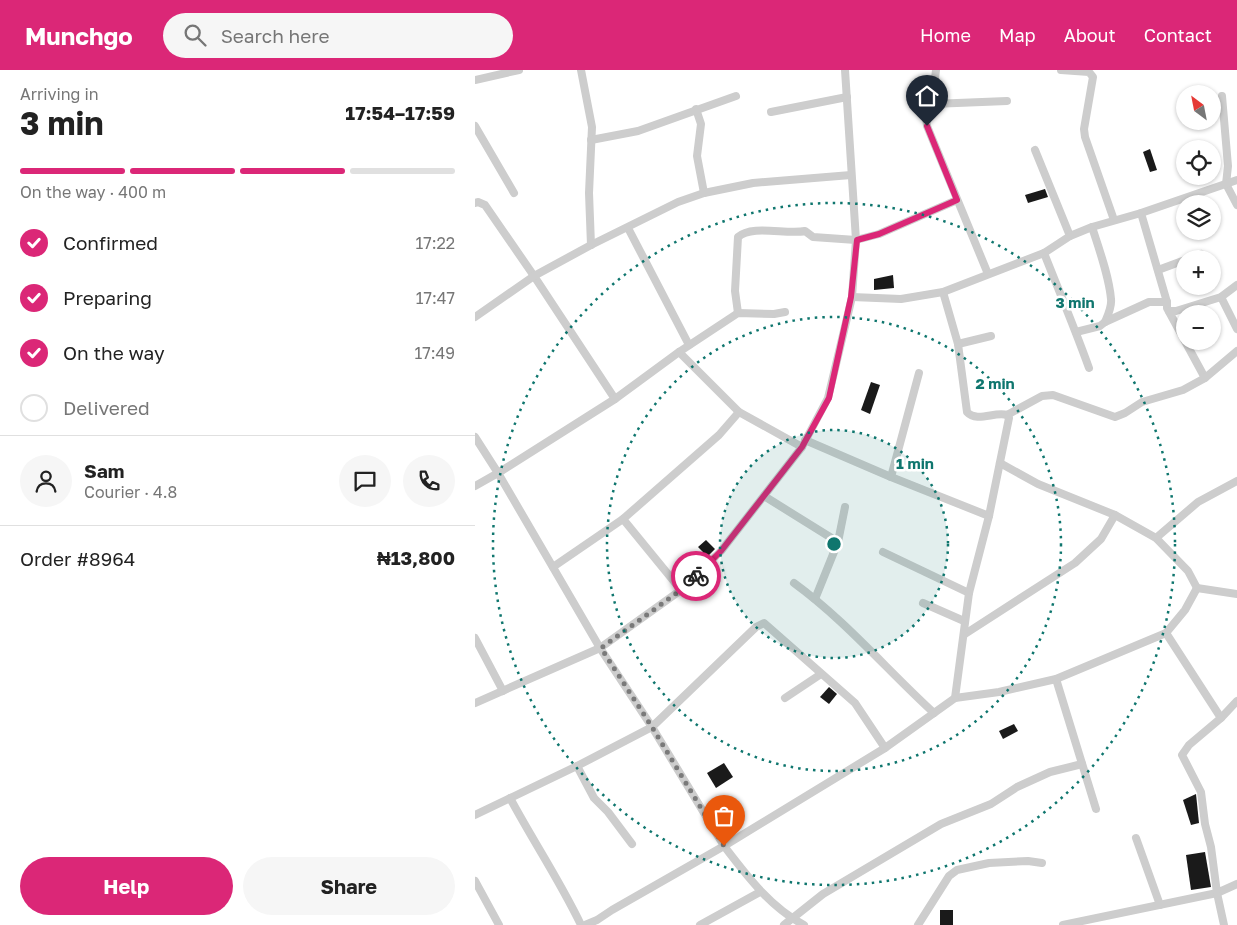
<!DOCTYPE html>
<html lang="en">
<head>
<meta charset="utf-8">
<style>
	:root { --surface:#fff; --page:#f6f6f6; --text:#222; --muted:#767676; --line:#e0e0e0; --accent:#db2777 }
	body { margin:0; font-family:"Golos Text",sans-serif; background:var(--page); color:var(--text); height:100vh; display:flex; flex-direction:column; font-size:19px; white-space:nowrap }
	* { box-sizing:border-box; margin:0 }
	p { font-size:16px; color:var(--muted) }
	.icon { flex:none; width:28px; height:28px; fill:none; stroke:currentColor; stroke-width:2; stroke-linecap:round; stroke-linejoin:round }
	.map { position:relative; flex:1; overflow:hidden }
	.drawer { display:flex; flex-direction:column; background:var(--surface); width:475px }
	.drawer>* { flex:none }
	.needle { width:32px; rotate:328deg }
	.buttons { position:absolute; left:701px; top:15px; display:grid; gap:10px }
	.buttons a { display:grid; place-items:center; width:45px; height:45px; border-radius:50%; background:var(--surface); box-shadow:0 1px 4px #0004; font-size:25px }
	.pin { position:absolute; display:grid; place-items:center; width:42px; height:42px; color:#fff; margin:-51px -21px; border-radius:50% 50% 50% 0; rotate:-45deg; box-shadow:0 0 5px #0007 }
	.pin .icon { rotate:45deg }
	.courier { position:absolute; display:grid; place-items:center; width:50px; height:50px; margin:-25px; border:4px solid #db2777; border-radius:50%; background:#fff; color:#222; box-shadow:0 1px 6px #0007 }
	.overview em { font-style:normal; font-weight:700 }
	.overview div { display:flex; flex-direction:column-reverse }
	.overview { display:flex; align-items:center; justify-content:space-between; height:85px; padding:0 20px }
	h1 { font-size:32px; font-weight:700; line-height:38px }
	.bar { display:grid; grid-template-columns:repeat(4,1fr); gap:8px 5px; align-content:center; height:60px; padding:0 20px }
	.bar i { height:6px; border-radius:4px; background:var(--line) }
	.bar .on { background:var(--accent) }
	.bar p { grid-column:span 4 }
	.line { display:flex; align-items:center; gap:12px; padding:0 20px; border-top:1px solid var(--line) }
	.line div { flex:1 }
	.round { display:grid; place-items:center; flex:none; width:52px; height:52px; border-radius:26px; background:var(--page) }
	ol { padding:0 20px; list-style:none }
	li { display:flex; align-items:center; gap:15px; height:55px }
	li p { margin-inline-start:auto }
	li .icon { padding:5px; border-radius:50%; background:var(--accent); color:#fff; stroke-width:4 }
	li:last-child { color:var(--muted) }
	li i { width:28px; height:28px; border:2px solid var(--line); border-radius:50% }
	.cta { display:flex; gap:10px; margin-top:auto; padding:10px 20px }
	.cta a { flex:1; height:58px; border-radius:30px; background:var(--accent); color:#fff; font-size:20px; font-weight:700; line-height:58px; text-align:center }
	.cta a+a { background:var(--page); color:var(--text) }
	header { display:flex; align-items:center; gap:30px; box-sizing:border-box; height:70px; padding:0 25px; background:var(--accent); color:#fff }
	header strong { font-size:24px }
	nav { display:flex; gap:28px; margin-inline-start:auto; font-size:18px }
	.search { width:350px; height:45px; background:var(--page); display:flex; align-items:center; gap:12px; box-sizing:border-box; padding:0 18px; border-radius:28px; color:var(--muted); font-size:19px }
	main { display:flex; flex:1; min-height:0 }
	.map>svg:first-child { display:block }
</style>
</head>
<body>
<header>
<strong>Munchgo</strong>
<div class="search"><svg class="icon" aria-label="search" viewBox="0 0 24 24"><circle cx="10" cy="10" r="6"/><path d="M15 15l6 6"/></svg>Search here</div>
<nav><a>Home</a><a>Map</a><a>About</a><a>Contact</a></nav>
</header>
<main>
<section class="drawer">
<div class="overview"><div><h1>3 min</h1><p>Arriving in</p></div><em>17:54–17:59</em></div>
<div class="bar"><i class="on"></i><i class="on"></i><i class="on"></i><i></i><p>On the way · 400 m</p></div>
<ol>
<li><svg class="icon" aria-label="check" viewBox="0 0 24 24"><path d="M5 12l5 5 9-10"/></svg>Confirmed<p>17:22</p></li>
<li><svg class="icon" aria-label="check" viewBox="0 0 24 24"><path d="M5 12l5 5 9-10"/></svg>Preparing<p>17:47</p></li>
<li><svg class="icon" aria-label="check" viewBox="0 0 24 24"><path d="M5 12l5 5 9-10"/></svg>On the way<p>17:49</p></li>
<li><i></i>Delivered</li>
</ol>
<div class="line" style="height:90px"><a class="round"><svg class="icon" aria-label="person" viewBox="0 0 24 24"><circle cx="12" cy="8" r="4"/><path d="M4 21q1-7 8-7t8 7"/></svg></a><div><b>Sam</b><p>Courier · 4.8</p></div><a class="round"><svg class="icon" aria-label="chat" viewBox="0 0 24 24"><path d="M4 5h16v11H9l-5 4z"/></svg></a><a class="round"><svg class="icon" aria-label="phone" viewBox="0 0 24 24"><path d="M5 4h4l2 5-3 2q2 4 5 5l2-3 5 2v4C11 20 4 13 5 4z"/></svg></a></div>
<div class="line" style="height:65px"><div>Order #8964</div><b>₦13,800</b></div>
<div class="cta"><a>Help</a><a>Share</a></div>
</section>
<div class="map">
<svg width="762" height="855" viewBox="0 0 762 855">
	<rect width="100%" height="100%" fill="#fff"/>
	<g fill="#1a1a1a">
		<path d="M675,79L682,100L675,102L668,82Z"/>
		<path d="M570,119L573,127L553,133L550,125Z"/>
		<path d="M418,205L419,218L399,220V209Z"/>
		<path d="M396,312L405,315L395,344L386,340Z"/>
		<path d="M231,470L240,479L227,492L223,486L228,482L223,477Z"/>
		<path d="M354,617L362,624L354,634L345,627Z"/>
		<path d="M539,654L543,661L528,669L524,661Z"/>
		<path d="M249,693L258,707L241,718L232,703Z"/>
		<path d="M721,724L724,753L716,755L708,730Z"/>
		<path d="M730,782L736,817L716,820L711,785Z"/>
		<rect x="465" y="840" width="13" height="15"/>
	</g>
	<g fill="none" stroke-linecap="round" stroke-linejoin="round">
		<g stroke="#cdcdcd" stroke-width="8">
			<path d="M106,0L117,57L114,123L116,175"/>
			<path d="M461,0L457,34L451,46L452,56L513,204"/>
			<path d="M586,0L614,2L618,7L609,59L610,67L639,150"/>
			<path d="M0,10L44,0"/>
			<path d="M747,26L753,96L751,114L762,135"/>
			<path d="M457,34L532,31"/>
			<path d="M221,39L226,54L222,86L229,123"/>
			<path d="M296,42L372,27"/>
			<path d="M0,56L39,123"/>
			<path d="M116,70L163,61L261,26"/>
			<path d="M560,80L595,166"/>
			<path d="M0,133L3,132L10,135L59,206L140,329"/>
			<path d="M666,143L692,232V238L730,308"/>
			<path d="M617,157C624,179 634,206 636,229C637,237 633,245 630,252"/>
			<path d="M153,158L214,275"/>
			<path d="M569,183C584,221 600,259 614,298"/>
			<path d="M715,189L726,184"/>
			<path d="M683,200L710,190"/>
			<path d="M468,222L483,274L492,342C502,353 520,341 532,345L567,326L578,325L640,347L650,343L667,332L708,320L730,308L762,281"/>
			<path d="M377,227L426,229L468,222L569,183L595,166L617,157L666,143L762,110"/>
			<path d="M746,227L762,259"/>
			<path d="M694,241H701L746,227L762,215"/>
			<path d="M263,243L260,221L263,167C277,154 312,165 330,161L338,167L381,170L404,164L482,130"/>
			<path d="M0,247L59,206L116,175L203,132L229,123L278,113L376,105"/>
			<path d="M601,262L625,256L630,252L674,232H692"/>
			<path d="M483,274L516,266"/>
			<path d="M204,282L264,342L327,377"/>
			<path d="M0,367L23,403L125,578L177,657L249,776L410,678L480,628L524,622L581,609L691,563L710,540L722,518"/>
			<path d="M330,370L416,407L514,446"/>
			<path d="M525,393L563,414L640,445L681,468L713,501L722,518"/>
			<path d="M416,407L444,303"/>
			<path d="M0,416L23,403L140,329L204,282L263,243L299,244L310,242"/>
			<path d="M289,426L363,472"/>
			<path d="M148,449L206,520"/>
			<path d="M681,468L723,432L762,411"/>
			<path d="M408,482L494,523"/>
			<path d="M78,497L148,449L244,365L264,342"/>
			<path d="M319,513C371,551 412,600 459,643"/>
			<path d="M722,518L762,524"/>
			<path d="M340,529L363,472L370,437"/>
			<path d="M448,533L489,551"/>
			<path d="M691,563L746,648"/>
			<path d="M490,564L600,493L626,469L640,445"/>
			<path d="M0,568L28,621"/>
			<path d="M581,609L621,739"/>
			<path d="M310,628L346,604"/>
			<path d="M480,628L494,523L514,446L534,348L532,345"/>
			<path d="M0,633L125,578L206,520L246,481L327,377L353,328L377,227L381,170L370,0"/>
			<path d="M102,696L119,728L133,742L157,774"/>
			<path d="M35,728C58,771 85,811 106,855"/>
			<path d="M0,745L102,696L177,657L281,557L289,553L380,633L410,678"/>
			<path d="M661,768L685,835"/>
			<path d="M0,811L24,855"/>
			<path d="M110,855L122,850L137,840L249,776C272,806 295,837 329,855"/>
			<path d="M225,855L285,822"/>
			<path d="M309,855L348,824L466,754L516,734L542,717L575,702L607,694"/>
			<path d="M443,855L474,806L482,800L514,793L553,791L567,793"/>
			<path d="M588,855L742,823L762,814"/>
			<path d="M749,855L742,823L736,777L730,754L726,722L707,685L714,675L746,648L762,631"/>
		</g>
	</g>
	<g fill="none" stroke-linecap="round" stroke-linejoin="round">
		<path stroke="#7a7a7a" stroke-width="5" stroke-dasharray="0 9" d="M221,506L206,520L126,578L177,657L249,776"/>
		<path stroke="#db2777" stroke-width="6" d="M221,506L246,481L327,377L354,328L376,227L382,170L404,164L482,130L452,56"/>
	</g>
	<circle cx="359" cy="474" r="114" fill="#0f766e" fill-opacity=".12"/>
	<g fill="none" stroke="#0f766e" stroke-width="2.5" stroke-dasharray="2.5 5">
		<circle cx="359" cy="474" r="114"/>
		<circle cx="359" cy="474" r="227"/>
		<circle cx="359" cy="474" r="341"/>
	</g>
	<circle cx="359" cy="474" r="8" fill="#0f766e" stroke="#fff" stroke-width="2.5"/>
	<g font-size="15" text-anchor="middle" font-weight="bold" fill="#0f766e" stroke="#fff" stroke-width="5" stroke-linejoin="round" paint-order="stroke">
		<text x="600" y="238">3 min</text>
		<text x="520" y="319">2 min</text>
		<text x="440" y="399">1 min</text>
	</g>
</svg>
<div class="buttons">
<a><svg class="needle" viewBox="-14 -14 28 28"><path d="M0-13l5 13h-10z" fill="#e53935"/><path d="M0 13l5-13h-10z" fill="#767676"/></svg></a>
<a><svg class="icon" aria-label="locate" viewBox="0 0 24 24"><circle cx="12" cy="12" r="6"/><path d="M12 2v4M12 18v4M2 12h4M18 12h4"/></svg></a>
<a><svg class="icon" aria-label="layers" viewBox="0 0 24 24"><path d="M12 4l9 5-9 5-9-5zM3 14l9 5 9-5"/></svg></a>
<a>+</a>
<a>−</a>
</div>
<div class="pin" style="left:249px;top:776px;background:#ea580c"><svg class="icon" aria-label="bag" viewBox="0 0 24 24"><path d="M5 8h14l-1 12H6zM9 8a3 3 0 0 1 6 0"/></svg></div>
<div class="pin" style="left:452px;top:56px;background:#1f2937"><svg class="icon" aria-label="home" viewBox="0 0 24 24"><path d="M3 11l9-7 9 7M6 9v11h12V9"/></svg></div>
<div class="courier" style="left:221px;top:506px"><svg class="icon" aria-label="bike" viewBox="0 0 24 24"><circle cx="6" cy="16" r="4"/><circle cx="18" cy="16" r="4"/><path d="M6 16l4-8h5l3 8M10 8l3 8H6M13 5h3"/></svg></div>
</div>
</main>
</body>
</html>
